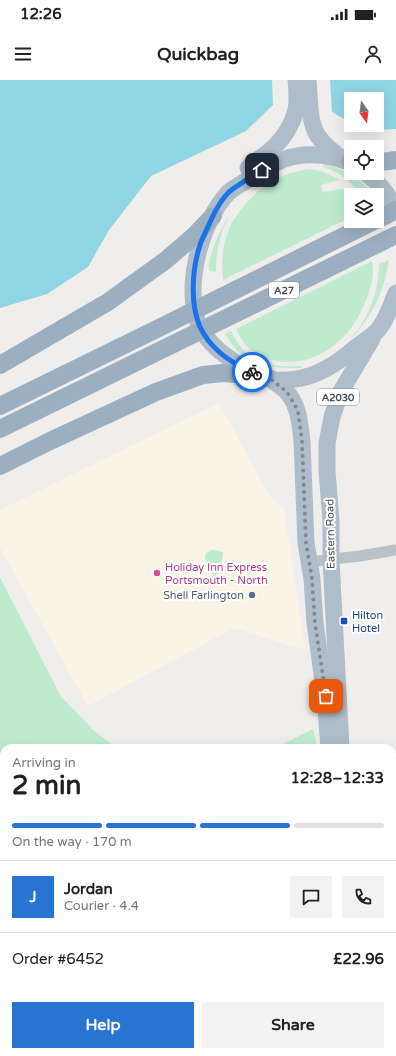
<!DOCTYPE html>
<html lang="en">
<head>
<meta charset="utf-8">
<style>
	:root { --surface:#fff; --page:#f2f2f2; --text:#202124; --muted:#757577; --line:#e0e0e0; --accent:#2775d0 }
	body { margin:0; font-family:"Varela Round",sans-serif; background:var(--page); color:var(--text); height:100vh; display:flex; flex-direction:column; font-size:15px; white-space:nowrap }
	* { box-sizing:border-box; margin:0 }
	p { font-size:13px; color:var(--muted) }
	.icon { flex:none; width:22px; height:22px; fill:none; stroke:currentColor; stroke-width:2; stroke-linecap:round; stroke-linejoin:round }
	.map { position:relative; flex:1; overflow:hidden }
	.side { position:absolute; left:0px; top:664px; width:396px; height:312px; display:flex; flex-direction:column; background:var(--surface); border-radius:12px 12px 0 0; box-shadow:0 4px 16px #0002 }
	.side>* { flex:none }
	.needle { width:26px; rotate:166deg }
	.tools { position:absolute; left:344px; top:12px; display:grid; gap:8px }
	.tools a { display:grid; place-items:center; width:40px; height:40px; border-radius:0px; background:var(--surface); box-shadow:0 4px 16px #0002; font-size:20px }
	.pin { position:absolute; display:grid; place-items:center; width:34px; height:34px; color:#fff; margin:-17px; border-radius:8px; box-shadow:0 2px 6px #0006 }
	.courier { position:absolute; display:grid; place-items:center; width:40px; height:40px; margin:-20px; border:3px solid #1a73e8; border-radius:50%; background:#fff; color:#222; box-shadow:0 1px 5px #0007 }
	.headline em { font-style:normal; font-weight:700 }
	.headline div { display:flex; flex-direction:column-reverse }
	.headline { display:flex; align-items:center; justify-content:space-between; height:68px; padding:0 12px }
	h1 { font-size:26px; font-weight:700; line-height:30px }
	.bar { display:grid; grid-template-columns:repeat(4,1fr); gap:6px 4px; align-content:center; height:48px; padding:0 12px }
	.bar i { height:5px; border-radius:3px; background:var(--line) }
	.bar .active { background:var(--accent) }
	.bar p { grid-column:span 4 }
	.line { display:flex; align-items:center; gap:10px; padding:0 12px; border-top:1px solid var(--line) }
	.line div { flex:1 }
	.round { display:grid; place-items:center; flex:none; width:42px; height:42px; border-radius:0px; background:var(--page) }
	.button { display:flex; gap:8px; margin-top:auto; padding:8px 12px }
	.button a { flex:1; height:46px; border-radius:0px; background:var(--accent); color:#fff; font-size:16px; font-weight:700; line-height:46px; text-align:center }
	.button a+a { background:var(--page); color:var(--text) }
	.status { display:flex; justify-content:space-between; align-items:center; height:28px; padding:0 20px; background:var(--surface); direction:ltr }
	.status svg { height:11px; fill:currentColor }
	header { display:flex; justify-content:space-between; align-items:center; height:52px; padding:0 12px; background:var(--surface); font-size:18px; font-weight:700 }
	.map>svg:first-child { display:block }
</style>
</head>
<body>
<div class="status"><b>12:26</b><svg viewBox="0 0 49 12"><path d="M0 12V9h3v3zM5 12V6h3v6zM10 12V3h3v9zM15 12V0h3v12zM26 1h20v11H26zM47 4h2v5h-2z"/></svg></div>
<header><svg class="icon" aria-label="menu" viewBox="0 0 24 24"><path d="M4 6h16M4 12h16M4 18h16"/></svg>Quickbag<svg class="icon" aria-label="person" viewBox="0 0 24 24"><circle cx="12" cy="8" r="4"/><path d="M4 21q1-7 8-7t8 7"/></svg></header>
<div class="map">
<svg width="396" height="976" viewBox="0 0 396 976">
	<rect width="100%" height="100%" fill="#f0eded"/>
	<path fill="#faf4e7" d="M219,323L270,417L284,429L305,570L234,548L88,626L0,468V430Z"/>
	<g fill="#beebce">
		<path d="M324,84C344,89 361,98 374,115H361C351,101 340,92 323,87Z"/>
		<path d="M307,89C319,90 329,93 339,100L321,105L323,112L340,109H349L355,115H351V137L223,200C221,183 222,165 229,149C238,128 262,104 283,96C291,92 299,91 307,89Z"/>
		<path d="M230,134C220,154 216,170 216,192L210,191C205,179 223,145 230,134Z"/>
		<path d="M389,180C384,211 373,235 351,259C354,253 359,249 362,243C373,225 379,205 379,184Z"/>
		<path d="M372,181C375,194 371,208 366,220C361,232 355,245 346,254C339,262 329,270 319,275C296,286 263,285 246,265C241,260 239,254 236,249Z"/>
		<path d="M231,251C234,257 238,264 243,270C258,286 281,287 301,286L302,288C278,289 250,287 234,267C230,263 228,258 225,254Z"/>
		<path d="M211,470H214L223,472V475L219,491L216,495L214,496C209,489 203,481 206,473Z"/>
		<path d="M0,497L60,615L93,650L117,668H4V972H264L259,976H0Z"/>
		<path d="M313,649L316,662L315,668H275Z"/>
	</g>
	<g fill="#8fd5e4">
		<path d="M0,0H272L273,25L246,51L151,96L109,150L88,187L47,214L0,228Z"/>
		<path d="M330,0H396V49L379,50L357,45H377V19H351V43L332,32Z"/>
	</g>
	<g fill="none" stroke-linecap="round" stroke-linejoin="round">
		<path stroke="#bac2c9" stroke-width="11" d="M309,482L360,476L396,470"/>
		<g stroke="#afbdca" stroke-width="17">
			<path d="M308,0C310,18 308,41 318,56C324,65 333,72 341,78"/>
			<path d="M351,83C341,79 330,76 319,75C290,73 275,82 252,97C245,102 236,106 229,112C201,140 182,211 200,247C207,261 217,270 229,278C237,285 244,288 255,293C260,295 266,298 272,299C276,301 282,300 287,300C311,299 331,288 349,273C357,266 367,260 375,253C385,244 391,225 396,213"/>
			<path d="M248,88C255,80 265,76 273,68C285,57 296,39 297,22C297,15 297,7 296,0"/>
			<path d="M366,93C380,104 388,114 396,130"/>
			<path d="M272,300C277,304 283,308 287,312C299,326 300,344 302,361L306,463L312,499L315,543L325,616L329,668"/>
			<path d="M341,668L331,480V441L327,391V363L332,337L340,313L372,259"/>
			<path d="M342,972V976"/>
			<path d="M355,972V976"/>
		</g>
		<g stroke="#9cafc1" stroke-width="18">
			<path d="M350,82H351"/>
			<path d="M377,82L389,81L396,80"/>
			<path d="M377,140L396,130"/>
			<path d="M0,285L108,222L166,180L195,155L213,136"/>
			<path d="M0,326L165,245L374,141"/>
			<path d="M0,349L396,155"/>
			<path d="M0,386L50,361L156,312L203,295L223,293L264,296"/>
		</g>
		<g stroke="#b0b3b7" stroke-width="4.5">
			<g id="rail">
				<path d="M392,916L396,913"/>
				<path d="M311,976L316,972"/>
			</g>
		</g>
		<use href="#rail" stroke="#fff" stroke-width="3" stroke-dasharray="9" stroke-linecap="butt"/>
	</g>
	<g fill="none" stroke-linecap="round" stroke-linejoin="round">
		<path stroke="#82888d" stroke-width="4" stroke-dasharray="0 7.2" d="M252,292L272,300L287,312L295,325L298,332L302,361L306,463L312,499L315,543L326,616"/>
		<path stroke="#1a73e8" stroke-width="5" d="M252,292C231,283 210,268 200,247C190,224 192,189 200,165C201,161 204,156 206,151C212,138 218,123 229,112C237,105 253,96 262,90"/>
	</g>
	<circle fill="#d1479c" stroke="#fff" stroke-width="1.5" cx="157" cy="493" r="4"/>
	<circle fill="#5c6f8a" stroke="#fff" stroke-width="1.5" cx="252" cy="515" r="4"/>
	<rect fill="#1a4fb4" stroke="#fff" stroke-width="1.5" x="340" y="537" width="8" height="8" rx="2"/>
	<g text-anchor="middle" stroke-width="4" stroke-linejoin="round" paint-order="stroke">
		<g fill="#fff" stroke="#7e858b" stroke-width="1">
			<rect x="269" y="202" width="30" height="16" rx="3"/>
			<rect x="317" y="309" width="42" height="16" rx="3"/>
		</g>
		<g font-size="10" font-weight="bold" fill="#475159">
			<text x="284" y="214">A27</text>
			<text x="338" y="321">A2030</text>
		</g>
		<g font-size="11" fill="#475159" stroke="#fff">
			<text transform="translate(330 454) rotate(-91)" y="4">Eastern Road</text>
		</g>
		<g font-size="11" fill="#b23c85" stroke="#fff" text-anchor="start">
			<text x="165" y="491">Holiday Inn Express<tspan x="165" dy="13">Portsmouth - North</tspan></text>
		</g>
		<g font-size="11" fill="#4e5e75" stroke="#fff" text-anchor="end">
			<text x="244" y="519">Shell Farlington</text>
		</g>
		<g font-size="11" fill="#164399" stroke="#fff" text-anchor="start">
			<text x="352" y="539">Hilton<tspan x="352" dy="13">Hotel</tspan></text>
		</g>
	</g>
</svg>
<div class="tools">
<a><svg class="needle" viewBox="-14 -14 28 28"><path d="M0-13l5 13h-10z" fill="#e53935"/><path d="M0 13l5-13h-10z" fill="#757577"/></svg></a>
<a><svg class="icon" aria-label="locate" viewBox="0 0 24 24"><circle cx="12" cy="12" r="6"/><path d="M12 2v4M12 18v4M2 12h4M18 12h4"/></svg></a>
<a><svg class="icon" aria-label="layers" viewBox="0 0 24 24"><path d="M12 4l9 5-9 5-9-5zM3 14l9 5 9-5"/></svg></a>
</div>
<div class="pin" style="left:326px;top:616px;background:#ea580c"><svg class="icon" aria-label="bag" viewBox="0 0 24 24"><path d="M5 8h14l-1 12H6zM9 8a3 3 0 0 1 6 0"/></svg></div>
<div class="pin" style="left:262px;top:90px;background:#1f2937"><svg class="icon" aria-label="home" viewBox="0 0 24 24"><path d="M3 11l9-7 9 7M6 9v11h12V9"/></svg></div>
<div class="courier" style="left:252px;top:292px"><svg class="icon" aria-label="bike" viewBox="0 0 24 24"><circle cx="6" cy="16" r="4"/><circle cx="18" cy="16" r="4"/><path d="M6 16l4-8h5l3 8M10 8l3 8H6M13 5h3"/></svg></div>
<section class="side">
<div class="headline"><div><h1>2 min</h1><p>Arriving in</p></div><em>12:28–12:33</em></div>
<div class="bar"><i class="active"></i><i class="active"></i><i class="active"></i><i></i><p>On the way · 170 m</p></div>
<div class="line" style="height:72px"><b class="round" style="background:var(--accent);color:#fff">J</b><div><b>Jordan</b><p>Courier · 4.4</p></div><a class="round"><svg class="icon" aria-label="chat" viewBox="0 0 24 24"><path d="M4 5h16v11H9l-5 4z"/></svg></a><a class="round"><svg class="icon" aria-label="phone" viewBox="0 0 24 24"><path d="M5 4h4l2 5-3 2q2 4 5 5l2-3 5 2v4C11 20 4 13 5 4z"/></svg></a></div>
<div class="line" style="height:52px"><div>Order #6452</div><b>£22.96</b></div>
<div class="button"><a>Help</a><a>Share</a></div>
</section>
</div>
</body>
</html>
